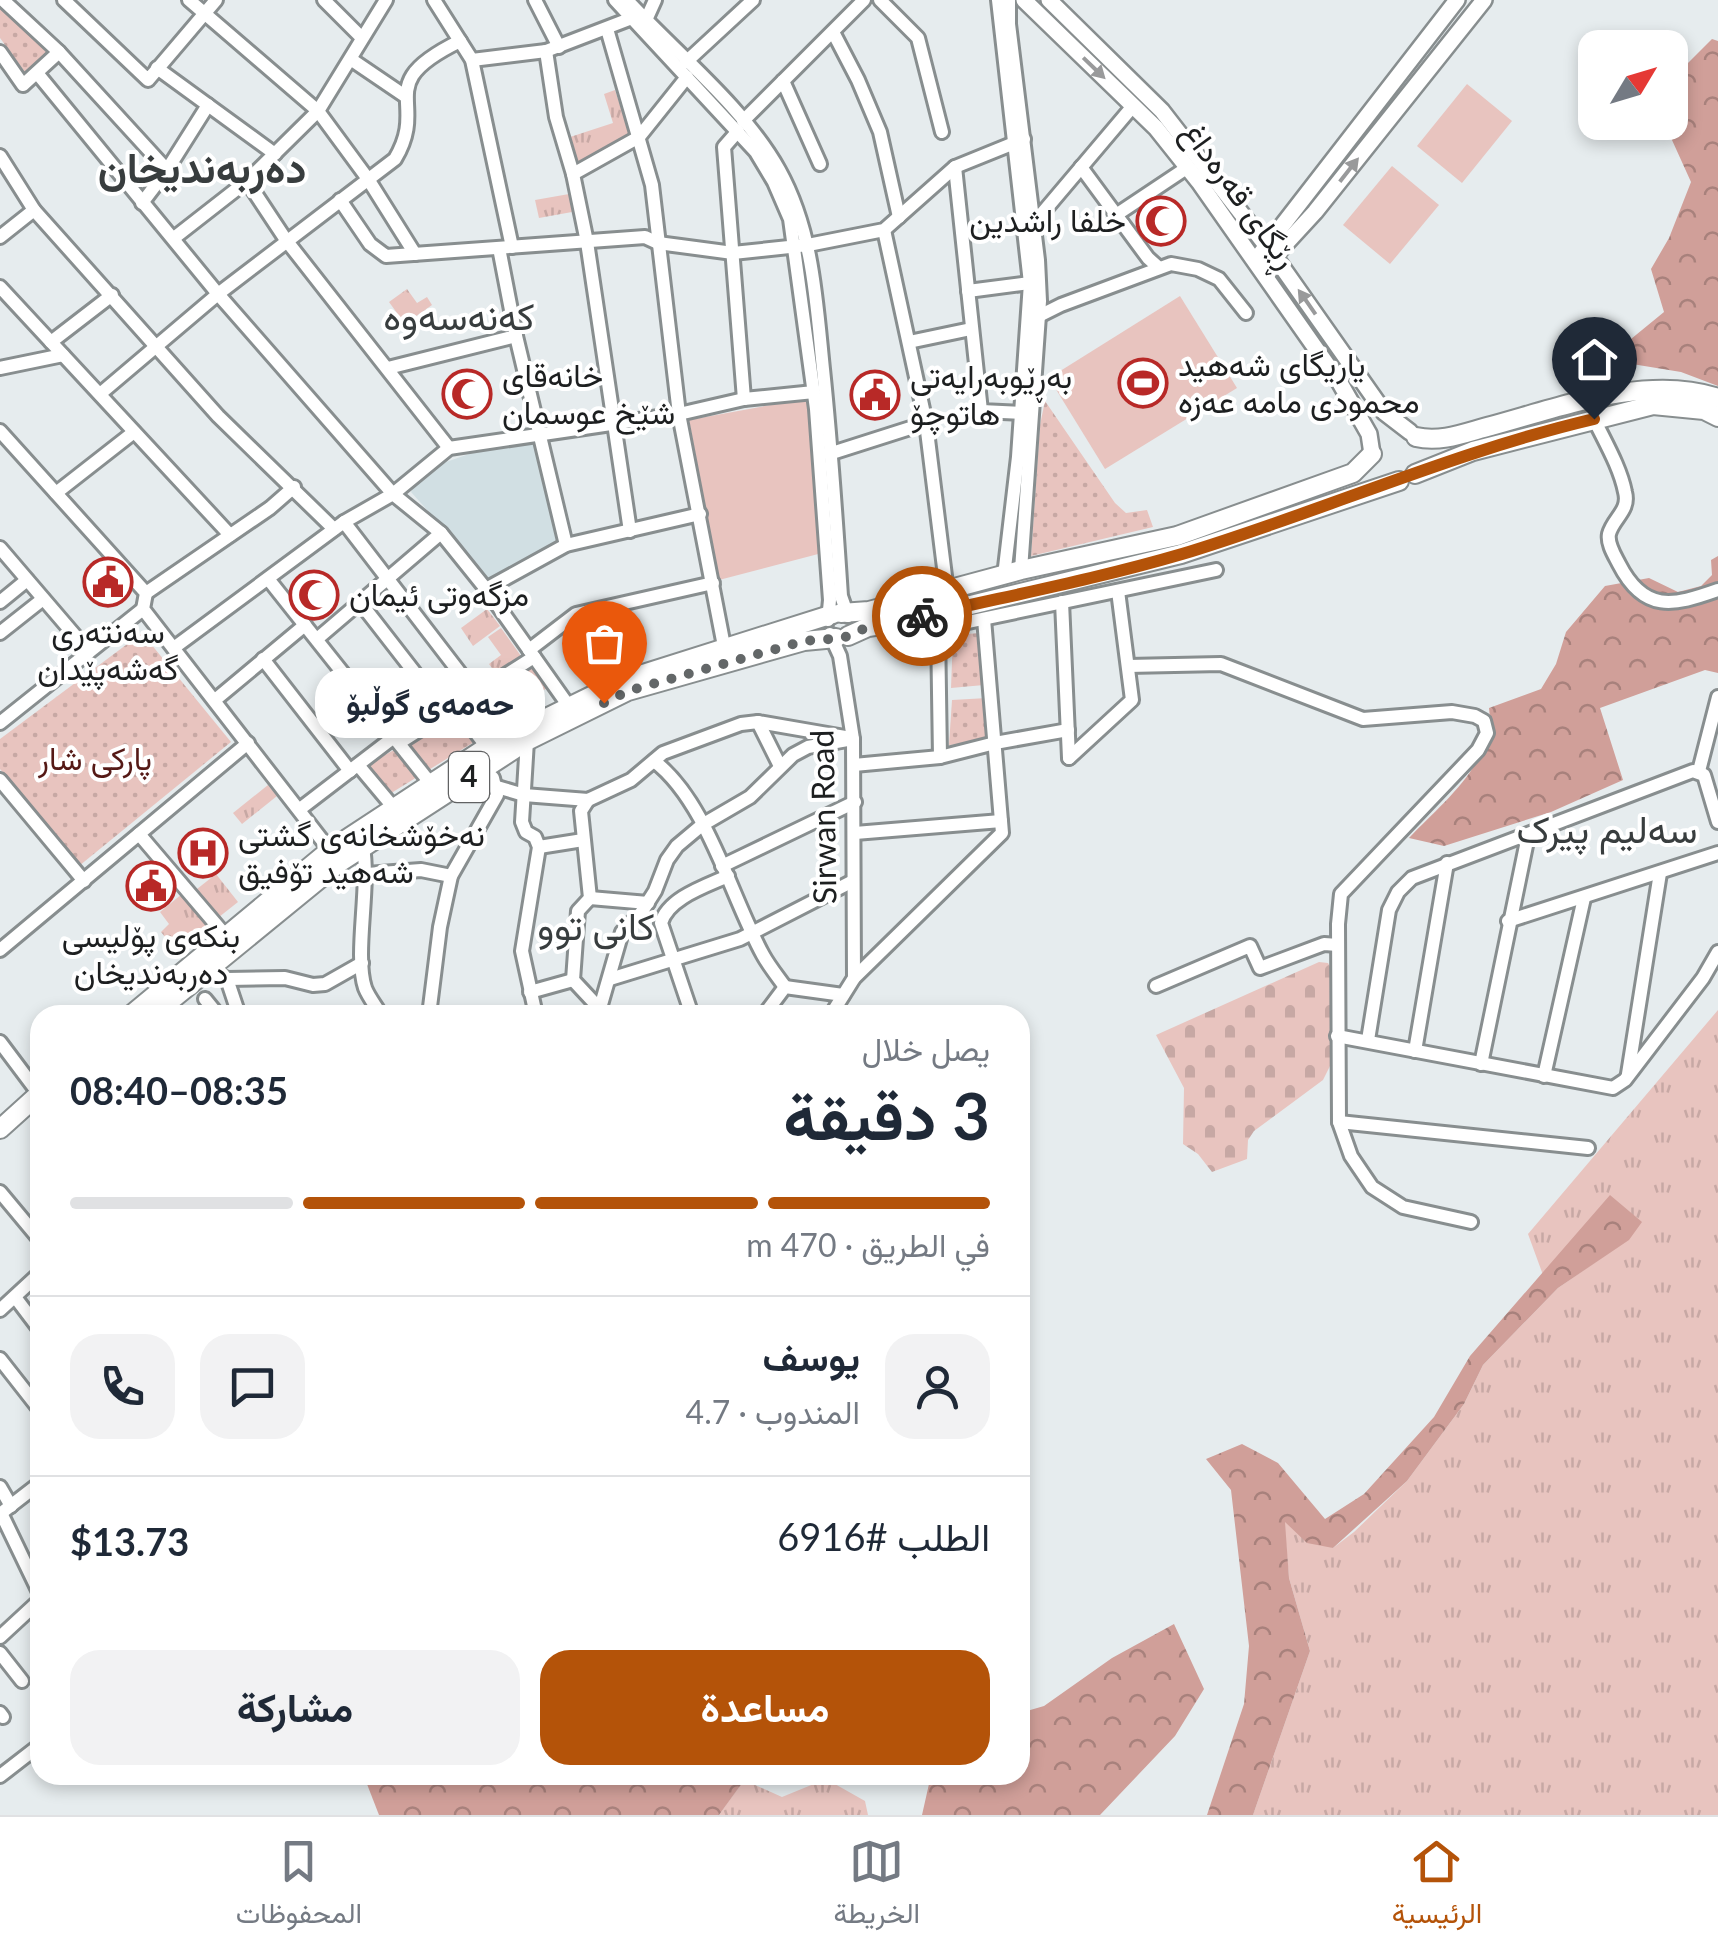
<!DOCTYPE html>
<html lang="ar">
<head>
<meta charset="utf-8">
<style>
	:root { --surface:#fff; --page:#f2f2f3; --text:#1f2937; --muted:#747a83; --line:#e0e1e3; --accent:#b45309 }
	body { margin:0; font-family:Lato,Vazirmatn,sans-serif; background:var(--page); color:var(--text); direction:rtl; height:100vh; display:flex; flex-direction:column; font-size:38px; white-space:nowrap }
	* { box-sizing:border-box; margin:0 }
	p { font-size:32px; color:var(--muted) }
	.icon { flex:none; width:55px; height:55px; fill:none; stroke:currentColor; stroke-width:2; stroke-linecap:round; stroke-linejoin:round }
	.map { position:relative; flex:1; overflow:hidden; direction:ltr }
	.side { position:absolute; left:30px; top:1005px; width:1000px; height:780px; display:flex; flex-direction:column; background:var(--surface); border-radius:30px; box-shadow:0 5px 15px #0003; direction:rtl }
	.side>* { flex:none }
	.needle { width:65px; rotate:52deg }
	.buttons { position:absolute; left:1578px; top:30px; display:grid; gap:20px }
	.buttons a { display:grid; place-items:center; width:110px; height:110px; border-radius:20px; background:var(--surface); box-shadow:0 5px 15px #0003; font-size:50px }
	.pin { position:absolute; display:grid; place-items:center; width:85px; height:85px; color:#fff; margin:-102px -42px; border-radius:50% 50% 50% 0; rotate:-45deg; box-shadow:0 0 10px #0007 }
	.pin .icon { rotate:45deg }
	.courier { position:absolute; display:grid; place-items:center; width:100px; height:100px; margin:-50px; border:8px solid #b45309; border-radius:50%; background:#fff; color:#222; box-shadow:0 2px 12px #0007 }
	.bubble { position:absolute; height:70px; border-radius:30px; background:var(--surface); box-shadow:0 5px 15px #0003; font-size:32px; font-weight:700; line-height:70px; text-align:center; direction:rtl }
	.overview em { font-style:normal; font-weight:700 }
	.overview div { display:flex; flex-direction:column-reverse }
	.overview { display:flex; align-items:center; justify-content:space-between; height:170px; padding:0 40px }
	h1 { font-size:65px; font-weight:700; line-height:75px }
	.bar { display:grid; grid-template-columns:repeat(4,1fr); gap:15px 10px; align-content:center; height:120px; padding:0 40px }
	.bar i { height:12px; border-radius:8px; background:var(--line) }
	.bar .current { background:var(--accent) }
	.bar p { grid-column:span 4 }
	.line { display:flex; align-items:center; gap:25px; padding:0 40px; border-top:2px solid var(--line) }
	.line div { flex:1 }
	.round { display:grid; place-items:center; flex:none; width:105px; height:105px; border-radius:30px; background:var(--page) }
	.cta { display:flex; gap:20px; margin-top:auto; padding:20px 40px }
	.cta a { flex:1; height:115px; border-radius:30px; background:var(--accent); color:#fff; font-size:40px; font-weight:700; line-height:115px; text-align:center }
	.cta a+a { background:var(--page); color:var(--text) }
	.menu { display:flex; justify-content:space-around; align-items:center; height:140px; border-top:2px solid var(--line); background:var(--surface); font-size:28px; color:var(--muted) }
	.menu a { display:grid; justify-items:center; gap:5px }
	.menu .current { color:var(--accent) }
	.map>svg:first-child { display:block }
</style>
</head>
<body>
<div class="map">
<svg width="1718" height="1815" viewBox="0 0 1718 1815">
	<defs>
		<pattern id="grass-tufts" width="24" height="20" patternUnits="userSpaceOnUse" patternTransform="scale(2.5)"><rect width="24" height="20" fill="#e8c4bf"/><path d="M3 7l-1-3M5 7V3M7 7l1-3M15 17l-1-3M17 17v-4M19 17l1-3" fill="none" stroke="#c7a8a4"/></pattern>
		<pattern id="forest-crowns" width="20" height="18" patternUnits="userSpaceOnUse" patternTransform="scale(2.5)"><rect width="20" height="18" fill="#d09f99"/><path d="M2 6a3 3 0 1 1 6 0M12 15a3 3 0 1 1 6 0" fill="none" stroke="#a8817c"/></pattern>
		<pattern id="cemetery-stones" width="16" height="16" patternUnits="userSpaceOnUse" patternTransform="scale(2.5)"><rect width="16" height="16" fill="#e8c4bf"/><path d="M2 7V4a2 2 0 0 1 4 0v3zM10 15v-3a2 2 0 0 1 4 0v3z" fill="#c7a8a4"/></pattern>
		<pattern id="park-dots" width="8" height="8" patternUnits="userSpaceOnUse" patternTransform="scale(2.5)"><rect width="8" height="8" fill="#e8c4bf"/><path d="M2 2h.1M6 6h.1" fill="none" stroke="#c7a8a4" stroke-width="1.8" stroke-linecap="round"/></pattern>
	</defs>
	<rect width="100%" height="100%" fill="#e6ecee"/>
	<path fill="#d1dfe3" d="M533,442L561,539L491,581L411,492L416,481L446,462L472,453Z"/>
	<g fill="url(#grass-tufts)">
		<path d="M615,90L630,135L602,154L575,163L567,138L613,123L604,94Z"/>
		<path d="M569,194L572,212L539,218L535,200Z"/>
		<path d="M407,289L417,303L427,297L432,305L405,324L389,302Z"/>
		<path d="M487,609L500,626L473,646L461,628Z"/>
		<path d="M501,628L521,656L496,674L489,664L501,655L488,637Z"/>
		<path d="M531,664L547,688L536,695L541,706L481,734L468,715L472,712L469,704Z"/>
		<path d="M268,785L277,796L242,824L233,813Z"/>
		<path d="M216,874L238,902L219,917L197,889Z"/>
		<path d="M182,894L209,927L178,953L161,932L169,924L160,912Z"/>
		<path d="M1718,1010V1815H1253L1310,1651L1289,1578L1284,1521L1333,1548L1354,1532L1407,1481L1464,1404L1483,1365L1558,1288L1629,1239L1610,1196L1543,1275L1528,1234Z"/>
		<path d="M826,1779L865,1801L868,1815H719L744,1780L782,1797Z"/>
	</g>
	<g fill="url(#forest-crowns)">
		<path d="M1712,39L1718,41V386L1681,372L1632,364L1631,339L1664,312L1651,269L1669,238L1691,182L1667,129L1683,68Z"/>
		<path d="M1718,556V673L1705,670L1600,708L1623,780L1551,812L1444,846L1409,838C1443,802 1496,762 1489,708L1541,689L1556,664L1566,632L1605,586L1649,578L1678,592L1701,586L1712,575L1711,560Z"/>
		<path d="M1610,1195L1642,1222L1629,1240L1558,1288L1483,1365L1464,1404L1407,1481L1333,1548L1307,1543L1285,1522L1289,1578L1310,1651L1253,1815H1207L1244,1704L1249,1646L1231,1490L1206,1459L1242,1444L1278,1463L1325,1519L1364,1494L1434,1417L1470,1356Z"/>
		<path d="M1174,1624L1204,1689L1175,1736L1100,1815H922L931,1775H1020V1713L1044,1706L1112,1658Z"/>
		<path d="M367,1775H748L719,1815H379L365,1779Z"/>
	</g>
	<path fill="url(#cemetery-stones)" d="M1319,962L1328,963L1332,970L1334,1058L1323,1080L1254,1131L1248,1140L1247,1159L1212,1172L1198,1154L1183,1144L1184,1088L1156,1035Z"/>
	<g fill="url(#park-dots)">
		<path d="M0,7L52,52L27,75L0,38Z"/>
		<path d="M1045,401L1115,503L1126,513L1147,510L1153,527L1031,556L1040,425Z"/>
		<path d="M142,633L231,742L79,866L0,769V739Z"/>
		<path d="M980,633L984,685L951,688L953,635Z"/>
		<path d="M987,698L989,742L949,745L952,700Z"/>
		<path d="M455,716L474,742L388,795L367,765Z"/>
	</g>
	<g fill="#e8c4bf">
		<path d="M1467,84L1512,121L1462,183L1417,146Z"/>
		<path d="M1392,166L1439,205L1390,264L1343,225Z"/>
		<path d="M1180,296L1237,388L1105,469L1049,378Z"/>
		<path d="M808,398L822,553L719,580L689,420Z"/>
	</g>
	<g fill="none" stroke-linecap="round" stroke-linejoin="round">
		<g stroke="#888e8f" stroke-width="18">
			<g id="minor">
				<path d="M3,0L59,52L167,170"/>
				<path d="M64,0L148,80L216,0"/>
				<path d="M189,0L318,111L368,179L415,254"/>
				<path d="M324,0L362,38"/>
				<path d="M434,0L472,60L512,247"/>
				<path d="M535,0L559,47"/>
				<path d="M615,0L756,152L774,182L790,219L816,409L830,600L828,620"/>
				<path d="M627,0C676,53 744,107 779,170C813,231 816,301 823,369C831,445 836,520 841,596L848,616"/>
				<path d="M880,0L918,38L942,132"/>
				<path d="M998,0L1030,283L1018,457L1004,576"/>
				<path d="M1009,0V24L1038,260L1040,301L1021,570"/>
				<path d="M646,20L655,0"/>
				<path d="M607,29L652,185L679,414L724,646"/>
				<path d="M833,32L858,80L880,132L899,217"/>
				<path d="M546,51L556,117L573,174L587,242L630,531"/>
				<path d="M0,52L23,85L59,52"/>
				<path d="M352,60L405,96"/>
				<path d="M472,60L546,51L632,18"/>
				<path d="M686,62L753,0"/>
				<path d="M157,68L275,154"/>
				<path d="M37,73L218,294L393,494L441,533L486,589L568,705"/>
				<path d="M783,81L820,164"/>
				<path d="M743,121L864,0"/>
				<path d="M738,131L724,147L744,399"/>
				<path d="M0,156L34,210L218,416L334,529"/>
				<path d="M955,167L981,411L1021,413"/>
				<path d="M1081,167L1148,258L1158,267"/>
				<path d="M573,174L639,137L687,77"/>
				<path d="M247,181L286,240L449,448"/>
				<path d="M340,200L370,244L386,256L645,237L658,243L733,253L808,245L884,230L955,167L1024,139"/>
				<path d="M142,203L167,170L208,105"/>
				<path d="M1116,215L1188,167"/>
				<path d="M1034,223L1133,106"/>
				<path d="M884,230L926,423L947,592"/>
				<path d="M0,237L34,210"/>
				<path d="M174,238L247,181L318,111L386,0"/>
				<path d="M499,248L516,336L566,545"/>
				<path d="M0,287L230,535"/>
				<path d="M968,291L1030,283"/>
				<path d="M1039,316L1061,305L1171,264L1198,269L1219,279L1246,313"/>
				<path d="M51,342L112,295"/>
				<path d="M909,342L971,329"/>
				<path d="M0,368L63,355"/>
				<path d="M388,368L516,336"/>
				<path d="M100,394L218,294L395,159C430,101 370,85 460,41"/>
				<path d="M1594,419C1605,442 1620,467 1625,492C1630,511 1613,518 1609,534C1607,544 1615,556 1619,564C1644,613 1673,606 1718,590"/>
				<path d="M0,431L146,593L143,609L335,857"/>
				<path d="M832,453L926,423"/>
				<path d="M56,493L134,432"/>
				<path d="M344,522L476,694"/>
				<path d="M0,548L89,652"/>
				<path d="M269,580L431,784"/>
				<path d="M486,589L566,545L700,514"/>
				<path d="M146,593L270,508L294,487"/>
				<path d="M359,601L446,713"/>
				<path d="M0,602L27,580"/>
				<path d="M1062,602L1069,758"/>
				<path d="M901,622L906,628L925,631L1216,570"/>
				<path d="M938,628L940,757"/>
				<path d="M0,633L43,599"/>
				<path d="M830,634L840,656L853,739L854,978"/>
				<path d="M317,639L441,533"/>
				<path d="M175,647L344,522L393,494L449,448L679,414L744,399L814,392"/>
				<path d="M529,650L576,614L713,583"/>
				<path d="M263,659L350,771"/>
				<path d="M1128,666L1221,664L1363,719L1452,712L1475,716L1484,721L1487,733L1478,750L1341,894L1338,924L1339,1122L1351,1156L1372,1187L1403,1207L1471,1222"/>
				<path d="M215,700L305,625"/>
				<path d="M456,707L487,747"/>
				<path d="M758,722L780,766"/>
				<path d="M0,723L143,609"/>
				<path d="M527,741L522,822L526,832L535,837L539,847L522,951L536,1015"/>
				<path d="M399,743L534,657"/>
				<path d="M1069,758L1132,700L1118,591"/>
				<path d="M654,761C707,801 731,897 763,955C769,966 778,977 785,987"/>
				<path d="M358,765L394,808"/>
				<path d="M854,765L940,757L995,743L1068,730"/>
				<path d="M1699,771L1718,697"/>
				<path d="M0,780L84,881"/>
				<path d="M497,787L524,795L588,800L631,780L663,753L741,724L758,722L845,737"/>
				<path d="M588,800L581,811L590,898L578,911L573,980L600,1009"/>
				<path d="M300,809L394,737"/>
				<path d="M855,833L1001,821"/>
				<path d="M139,834L225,935"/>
				<path d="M363,847C370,889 354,954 365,988C369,998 376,1006 381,1015"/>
				<path d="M539,847L583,840"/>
				<path d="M722,866L855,802"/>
				<path d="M367,874L421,870L451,876"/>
				<path d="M590,898L648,903"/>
				<path d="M1508,921L1718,853"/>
				<path d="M0,950L248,743"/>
				<path d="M208,970L227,979L285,978L313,985L325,984L362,963"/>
				<path d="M227,979L239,1015"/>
				<path d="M610,979L740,939L853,881"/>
				<path d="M1156,986L1250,946L1260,968L1324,944L1338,945"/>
				<path d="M530,992L573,980"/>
				<path d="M205,999L218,1015"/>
				<path d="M429,1015L440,927L451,876L497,795L493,778L482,768"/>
				<path d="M598,1015L622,932L641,913L655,891L667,860L677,846L702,825L750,797L793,755L808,747L853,739"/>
				<path d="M692,1015L661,923C668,898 706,886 728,876"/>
				<path d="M764,1015L785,987L843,995"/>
				<path d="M831,1015L854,978L1002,833L984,619"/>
				<path d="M1337,1036L1613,1088L1625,1080L1703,978L1718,952"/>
				<path d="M1368,1040L1389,910L1398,892L1412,878L1693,771L1704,775L1718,822"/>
				<path d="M0,1042L39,1094"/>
				<path d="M1415,1051L1447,863"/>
				<path d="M1481,1064L1528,836"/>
				<path d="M1628,1074L1660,873"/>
				<path d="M1544,1076L1584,898"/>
				<path d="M1339,1122L1588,1148"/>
				<path d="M0,1192L40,1240"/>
				<path d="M15,1297L40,1330"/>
				<path d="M0,1310L40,1273"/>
				<path d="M0,1359L40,1410"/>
				<path d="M0,1487L11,1506"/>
				<path d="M1,1513L40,1594"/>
				<path d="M0,1514L40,1483"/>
				<path d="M0,1637L40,1600"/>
				<path d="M0,1653L22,1681"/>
				<path d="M0,1713L3,1717"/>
				<path d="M0,1776L40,1745"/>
			</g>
		</g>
		<g stroke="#888e8f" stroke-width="20">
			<g id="major">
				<path d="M1024,0L1156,128L1199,182L1340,383L1369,434L1372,454"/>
				<path d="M1049,0L1162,111L1275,257L1384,412L1410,432"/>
				<path d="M1261,253L1457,0"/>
				<path d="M1268,263L1315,212L1484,0"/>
			</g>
		</g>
		<g stroke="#888e8f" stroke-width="22">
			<g id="highway">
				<path d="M1416,437C1442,443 1467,432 1491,426C1561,407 1648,374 1718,398"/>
				<path d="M1415,474L1473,451L1653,405L1704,410L1718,417"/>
				<path d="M841,613L869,611L1021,570L1177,536L1353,473L1372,454"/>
				<path d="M848,636L868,627L901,622L1181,554L1399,481"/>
				<path d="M131,1015L330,850L487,747L624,680L833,614"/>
				<path d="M153,1015L339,863L527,741L628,691L804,641L836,638"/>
				<path d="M0,1129L40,1093"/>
			</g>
		</g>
		<use href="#minor" stroke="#fff" stroke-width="12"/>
		<use href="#major" stroke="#fff" stroke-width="15"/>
		<use href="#highway" stroke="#fff" stroke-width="18"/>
	</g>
	<defs><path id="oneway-solid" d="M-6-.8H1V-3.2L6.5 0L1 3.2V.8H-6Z" transform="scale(2.5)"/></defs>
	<g fill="#999a9b">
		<use href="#oneway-solid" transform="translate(1094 68) rotate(44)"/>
		<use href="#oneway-solid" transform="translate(1349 170) rotate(-52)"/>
		<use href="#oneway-solid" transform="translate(1307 302) rotate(-125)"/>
	</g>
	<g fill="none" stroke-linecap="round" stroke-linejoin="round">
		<path stroke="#636768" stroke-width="10" stroke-dasharray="0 18" d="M604,703L628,691L804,641L843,638L868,627L922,616"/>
		<path stroke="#b45309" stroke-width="12" d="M922,616C1008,596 1097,579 1182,554C1321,512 1453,452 1594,419"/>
	</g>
	<defs>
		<g id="mosque-ring" transform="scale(2.5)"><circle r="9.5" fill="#fff" stroke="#b82927" stroke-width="1.5"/><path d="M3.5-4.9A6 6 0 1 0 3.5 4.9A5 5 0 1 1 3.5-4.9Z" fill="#b82927"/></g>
		<g id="stadium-ring" transform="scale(2.5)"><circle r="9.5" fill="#fff" stroke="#b82927" stroke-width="1.5"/><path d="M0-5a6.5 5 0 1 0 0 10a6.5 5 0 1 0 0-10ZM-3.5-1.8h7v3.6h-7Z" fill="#b82927"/></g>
		<g id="civic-ring" transform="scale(2.5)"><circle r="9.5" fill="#fff" stroke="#b82927" stroke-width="1.5"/><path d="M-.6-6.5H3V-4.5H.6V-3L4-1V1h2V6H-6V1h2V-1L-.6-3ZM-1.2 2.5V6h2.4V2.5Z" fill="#b82927"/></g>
		<g id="hospital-ring" transform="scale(2.5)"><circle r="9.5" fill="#fff" stroke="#b82927" stroke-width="1.5"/><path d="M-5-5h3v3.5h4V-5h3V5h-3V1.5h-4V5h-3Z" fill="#b82927"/></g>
	</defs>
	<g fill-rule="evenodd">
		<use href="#mosque-ring" x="1161" y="221"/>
		<use href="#stadium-ring" x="1143" y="383"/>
		<use href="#mosque-ring" x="467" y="394"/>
		<use href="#civic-ring" x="875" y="395"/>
		<use href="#civic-ring" x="108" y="582"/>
		<use href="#mosque-ring" x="314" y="595"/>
		<use href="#hospital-ring" x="203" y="853"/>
		<use href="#civic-ring" x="151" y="886"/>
	</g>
	<g text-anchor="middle" stroke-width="8" stroke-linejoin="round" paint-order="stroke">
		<rect fill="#fff" stroke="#616263" stroke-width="2.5" x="449" y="752" width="40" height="50" rx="8"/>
		<g font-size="30" font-weight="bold" fill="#1d1f20">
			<text x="469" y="787">4</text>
		</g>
		<g font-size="32" fill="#1d1f20" stroke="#fff">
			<text transform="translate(1240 195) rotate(54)" y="11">ڕێگای قەرەداغ</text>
			<text transform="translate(824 817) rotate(-91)" y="11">Sirwan Road</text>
		</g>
		<g font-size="32" fill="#1d1f20" stroke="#fff" text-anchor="start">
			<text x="1126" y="232" text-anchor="end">خلفا راشدين</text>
			<text x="1178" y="376">یاریگاى شه‌هید<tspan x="1178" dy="37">محمودى مامه‌ عه‌زه</tspan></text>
			<text x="502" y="387">خانەقای<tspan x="502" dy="37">شێخ عوسمان</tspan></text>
			<text x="910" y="388">بەڕێوبەرایەتی<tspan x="910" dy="37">هاتوچۆ</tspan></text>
			<text x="349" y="606">مزگەوتی ئیمان</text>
			<text x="108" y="643" text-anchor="middle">سەنتەری<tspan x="108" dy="37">گەشەپێدان</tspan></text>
			<text x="238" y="846">نەخۆشخانەی گشتی<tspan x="238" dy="37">شەهید تۆفیق</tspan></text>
			<text x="151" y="947" text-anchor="middle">بنکەی پۆلیسی<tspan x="151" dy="37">دەربەندیخان</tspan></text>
		</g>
		<g font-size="32" fill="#551916" stroke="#fff">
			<text x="95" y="770">پاركى شار</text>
		</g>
		<g font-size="38" fill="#383d3e" stroke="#fff">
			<text x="459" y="330">کەنەسەوە</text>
			<text x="1607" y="843">سەلیم پیرک</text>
			<text x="596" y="940">کانی توو</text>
		</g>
		<g font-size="42" font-weight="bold" fill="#383d3e" stroke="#fff">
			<text x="202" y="183">دەربەندیخان</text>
		</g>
	</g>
</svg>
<div class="buttons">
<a><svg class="needle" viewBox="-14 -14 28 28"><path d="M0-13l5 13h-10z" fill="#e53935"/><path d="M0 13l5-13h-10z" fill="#747a83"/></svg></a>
</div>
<div class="pin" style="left:604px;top:703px;background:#ea580c"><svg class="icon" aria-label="bag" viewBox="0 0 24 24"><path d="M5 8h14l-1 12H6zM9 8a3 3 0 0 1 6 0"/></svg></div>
<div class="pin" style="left:1594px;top:419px;background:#1f2937"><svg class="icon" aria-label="home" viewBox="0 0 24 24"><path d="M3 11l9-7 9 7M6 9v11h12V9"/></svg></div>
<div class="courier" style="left:922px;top:616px"><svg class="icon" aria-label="bike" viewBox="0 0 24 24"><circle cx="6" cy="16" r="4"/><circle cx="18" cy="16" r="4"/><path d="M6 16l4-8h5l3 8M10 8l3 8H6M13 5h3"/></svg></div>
<div class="bubble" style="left:315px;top:668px;width:230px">حەمەی گوڵبۆ</div>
<section class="side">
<div class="overview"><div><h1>3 دقيقة</h1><p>يصل خلال</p></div><em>08:35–08:40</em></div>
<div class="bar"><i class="current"></i><i class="current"></i><i class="current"></i><i></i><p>في الطريق · 470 m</p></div>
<div class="line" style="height:180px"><a class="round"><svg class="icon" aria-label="person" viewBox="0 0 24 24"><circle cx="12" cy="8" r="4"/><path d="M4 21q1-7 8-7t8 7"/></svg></a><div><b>يوسف</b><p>المندوب · 4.7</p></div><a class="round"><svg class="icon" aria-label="chat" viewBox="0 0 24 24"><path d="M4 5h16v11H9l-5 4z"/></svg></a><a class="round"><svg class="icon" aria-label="phone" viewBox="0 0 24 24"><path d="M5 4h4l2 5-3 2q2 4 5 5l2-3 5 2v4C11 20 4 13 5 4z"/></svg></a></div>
<div class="line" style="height:130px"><div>الطلب #6916</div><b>$13.73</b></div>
<div class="cta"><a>مساعدة</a><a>مشاركة</a></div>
</section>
</div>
<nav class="menu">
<a class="current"><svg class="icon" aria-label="home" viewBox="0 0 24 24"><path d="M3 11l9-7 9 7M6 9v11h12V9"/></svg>الرئيسية</a>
<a><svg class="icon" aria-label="map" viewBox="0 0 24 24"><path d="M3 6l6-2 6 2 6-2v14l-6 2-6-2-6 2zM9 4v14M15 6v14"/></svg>الخريطة</a>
<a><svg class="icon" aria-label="saved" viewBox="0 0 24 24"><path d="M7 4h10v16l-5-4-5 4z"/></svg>المحفوظات</a>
</nav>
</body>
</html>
